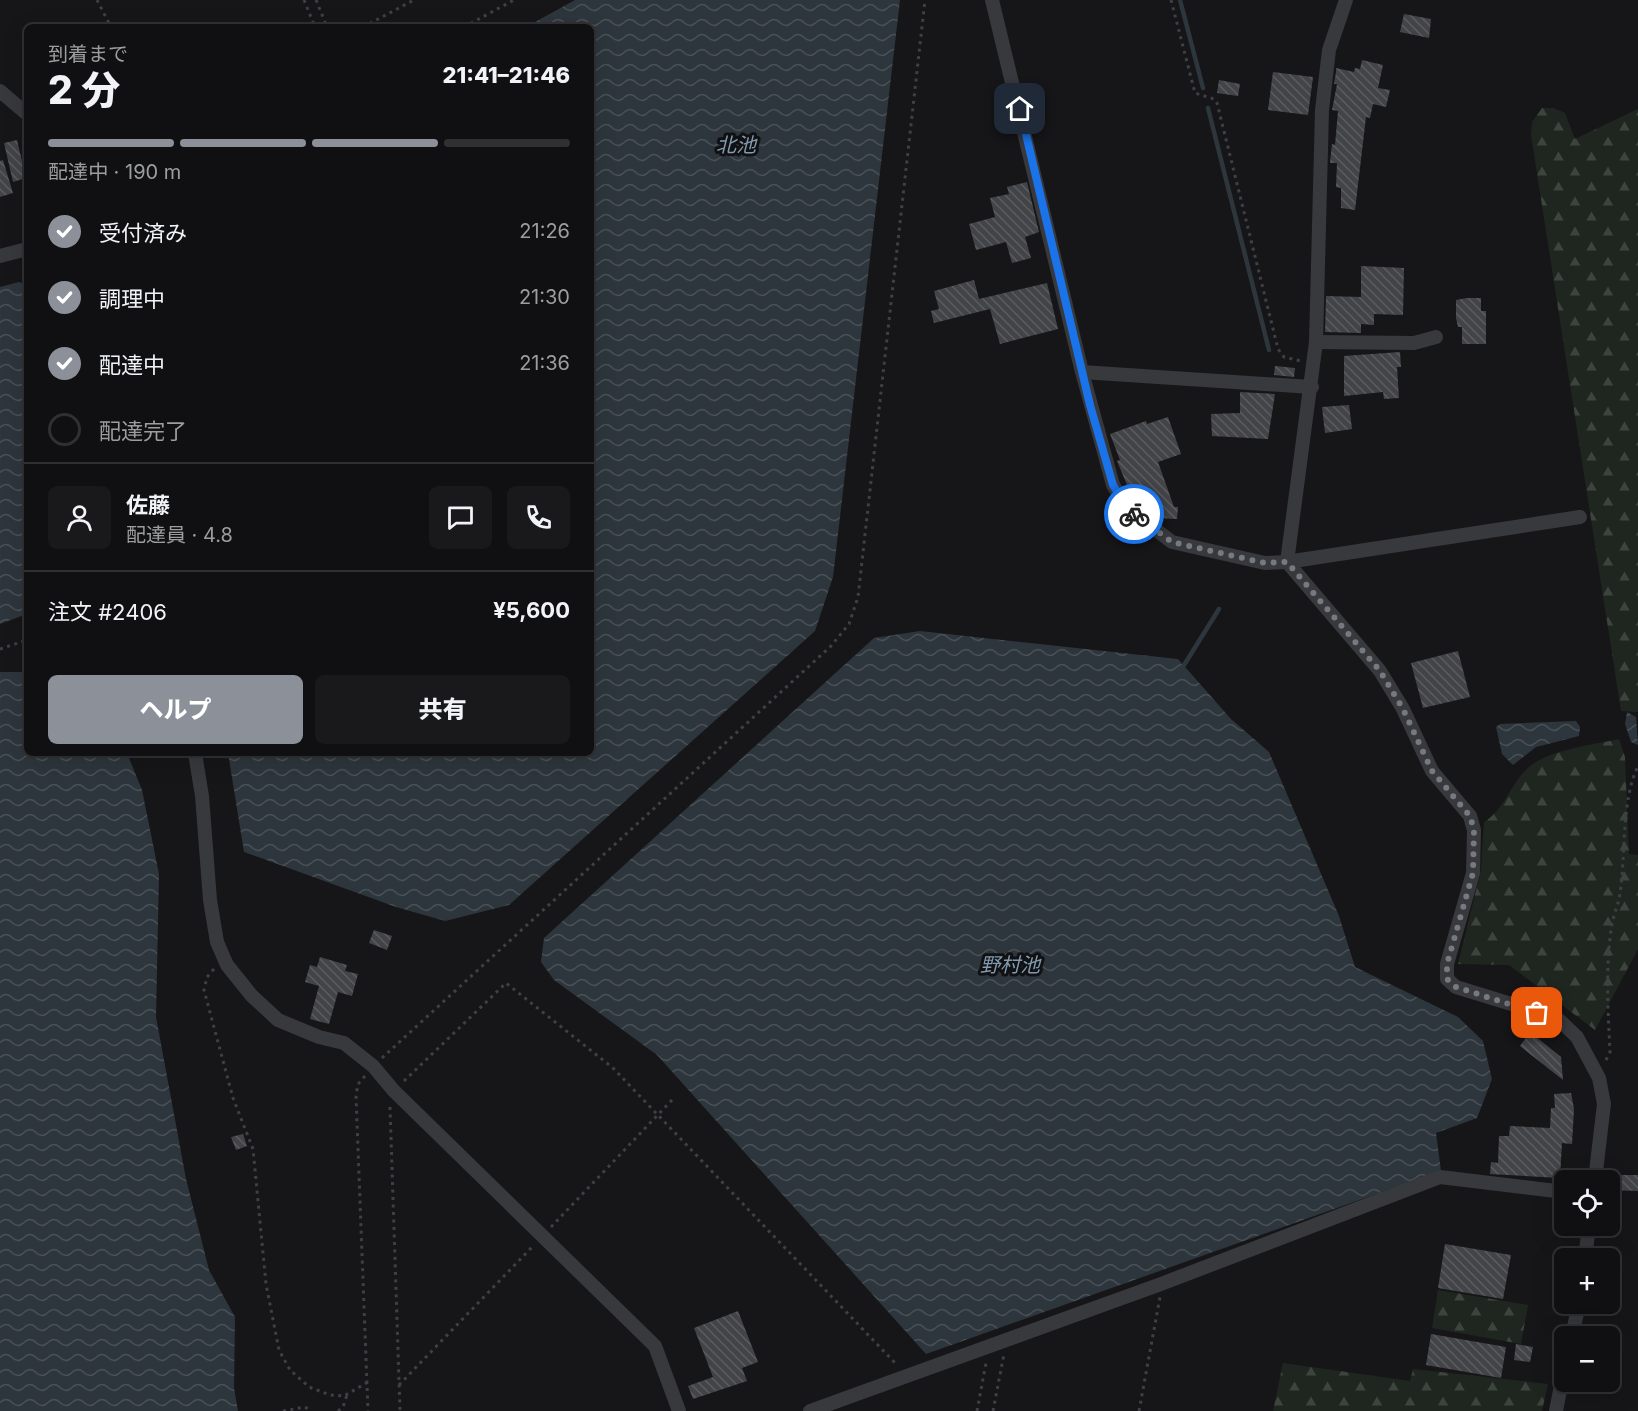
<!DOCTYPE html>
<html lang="ja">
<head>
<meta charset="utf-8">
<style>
	:root { --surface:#101012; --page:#19191b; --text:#f1f3f6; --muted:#9c9d9f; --line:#303032; --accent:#8c9099 }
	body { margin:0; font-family:Inter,"Noto Sans JP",sans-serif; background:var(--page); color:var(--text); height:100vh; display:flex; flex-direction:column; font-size:22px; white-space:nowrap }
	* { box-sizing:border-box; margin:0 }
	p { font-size:20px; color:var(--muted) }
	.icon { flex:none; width:33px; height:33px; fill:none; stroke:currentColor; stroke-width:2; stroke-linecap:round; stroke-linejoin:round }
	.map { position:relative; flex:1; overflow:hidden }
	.panel { position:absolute; left:24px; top:24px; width:570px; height:732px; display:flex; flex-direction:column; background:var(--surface); border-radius:9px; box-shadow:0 6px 24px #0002,0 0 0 2px var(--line) }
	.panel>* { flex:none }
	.buttons { position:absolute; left:1554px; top:1170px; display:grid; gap:12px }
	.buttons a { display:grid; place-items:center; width:66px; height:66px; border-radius:9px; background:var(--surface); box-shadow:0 6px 24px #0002,0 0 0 2px var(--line); font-size:30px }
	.pin { position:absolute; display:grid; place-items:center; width:51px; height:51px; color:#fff; margin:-26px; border-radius:12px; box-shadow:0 3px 9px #0006 }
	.courier { position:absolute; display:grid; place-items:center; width:60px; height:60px; margin:-30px; border:4px solid #1a73e8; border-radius:50%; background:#fff; color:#222; box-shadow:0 2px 8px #0007 }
	.headline em { font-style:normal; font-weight:800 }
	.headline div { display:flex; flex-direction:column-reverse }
	.headline { display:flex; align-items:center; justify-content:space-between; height:102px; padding:0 24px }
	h1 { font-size:39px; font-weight:800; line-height:45px }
	.bar { display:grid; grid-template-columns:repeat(4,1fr); gap:9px 6px; align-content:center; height:72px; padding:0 24px }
	.bar i { height:8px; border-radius:4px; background:var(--line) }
	.bar .on { background:var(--accent) }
	.bar p { grid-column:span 4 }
	.line { display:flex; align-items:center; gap:15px; padding:0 24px; border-top:2px solid var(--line) }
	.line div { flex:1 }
	.round { display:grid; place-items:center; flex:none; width:63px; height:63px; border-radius:9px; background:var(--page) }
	ol { padding:0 24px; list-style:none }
	li { display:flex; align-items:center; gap:18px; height:66px }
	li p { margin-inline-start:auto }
	li .icon { padding:6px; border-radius:50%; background:var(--accent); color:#fff; stroke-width:4 }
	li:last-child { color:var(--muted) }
	li i { width:33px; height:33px; border:3px solid var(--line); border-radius:50% }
	.action { display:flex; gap:12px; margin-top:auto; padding:12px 24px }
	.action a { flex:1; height:69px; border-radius:9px; background:var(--accent); color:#fff; font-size:24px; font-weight:800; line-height:69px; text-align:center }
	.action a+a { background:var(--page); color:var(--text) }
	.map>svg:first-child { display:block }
</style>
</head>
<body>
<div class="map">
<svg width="1638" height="1411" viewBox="0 0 1638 1411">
	<defs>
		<pattern id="forest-firs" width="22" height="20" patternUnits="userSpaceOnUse" patternTransform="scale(1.5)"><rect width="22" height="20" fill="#1f261f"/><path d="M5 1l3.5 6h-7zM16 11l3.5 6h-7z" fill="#3d433d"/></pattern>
		<pattern id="water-waves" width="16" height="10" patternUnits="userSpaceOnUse" patternTransform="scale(1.5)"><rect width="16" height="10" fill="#2d363c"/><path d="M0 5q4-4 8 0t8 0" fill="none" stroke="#495156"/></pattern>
		<pattern id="building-back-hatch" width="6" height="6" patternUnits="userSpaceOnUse" patternTransform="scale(1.5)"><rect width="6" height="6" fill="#434448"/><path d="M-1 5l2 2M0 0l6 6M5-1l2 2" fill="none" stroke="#5b5c60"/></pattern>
	</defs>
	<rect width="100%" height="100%" fill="#161618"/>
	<g fill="url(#forest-firs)">
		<path d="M1542,108H1553L1565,113L1575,139L1638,109V712L1621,711L1531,135L1532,122Z"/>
		<path d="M1619,739L1625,757L1629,854L1638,855V949L1595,1030L1509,965L1458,964L1481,870L1484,822C1504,810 1510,785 1527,769C1546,750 1593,745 1619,739Z"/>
		<path d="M1438,1290L1528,1305L1521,1344L1432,1328Z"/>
		<path d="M1283,1363L1410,1381L1413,1369L1548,1384L1542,1411H1273Z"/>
	</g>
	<g fill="url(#water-waves)">
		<path d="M575,0H900L833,577L815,631L509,905L445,921L396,907L244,852L228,753H591V27H526Z"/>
		<path d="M19,282L27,285V614L0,624V287Z"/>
		<path d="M920,631L1178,659L1231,719L1269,752L1339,916L1355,967L1458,1017L1483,1041L1492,1079L1477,1118L1436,1133L1441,1171L926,1354L657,1055L554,980L541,962L544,938L874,638Z"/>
		<path d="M0,672H27V753H127L142,790L159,874L156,1017L186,1179L209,1270L235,1317L234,1388L238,1411H0Z"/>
		<path d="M1627,712L1636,717L1638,745L1631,742L1625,724Z"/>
		<path d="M1576,721L1580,727L1579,736L1536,747L1513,765L1502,754L1496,727L1500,724Z"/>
	</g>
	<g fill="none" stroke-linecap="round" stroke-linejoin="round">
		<g stroke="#2d363c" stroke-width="4.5">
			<path d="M1180,0L1203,88"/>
			<path d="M1208,108L1269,350"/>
			<path d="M1181,670L1219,609"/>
		</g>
	</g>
	<g fill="url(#building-back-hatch)">
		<path d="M1404,14L1431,19L1429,38L1400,32Z"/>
		<path d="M1362,60L1383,65L1378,88L1390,90L1386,107L1373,104L1370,118L1366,117L1355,210L1341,208V188L1336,187L1337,163H1330L1332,144L1335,145L1338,111L1332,110L1337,84H1334L1336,72V68L1354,72L1355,68L1360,69Z"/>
		<path d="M1273,72L1313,77L1308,115L1268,110Z"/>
		<path d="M1219,80L1240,84L1238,96L1217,93Z"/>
		<path d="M17,140L26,178L13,182L4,143Z"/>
		<path d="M3,160L13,193L0,197V161Z"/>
		<path d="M1027,182L1039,232L1025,237L1031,258L1012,263L1006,242L976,250L969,224L995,217L990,198L1009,194L1007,187Z"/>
		<path d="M1361,266L1404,268L1403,315L1374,314V325L1361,324V333L1325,332L1326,296L1361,297Z"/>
		<path d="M974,280L979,299L1047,283L1058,329L1000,344L990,309L934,323L931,311L939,309L934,291Z"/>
		<path d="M1467,298H1481V311H1486V344H1462V327H1458L1456,318V300Z"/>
		<path d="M1400,352L1401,367H1397L1399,398L1384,399L1383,392L1344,396V356Z"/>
		<path d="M1275,366L1295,368L1294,377L1274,375Z"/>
		<path d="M1240,392L1275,394L1268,439L1212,436L1211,414L1240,413Z"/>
		<path d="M1349,405L1352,429L1325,433L1322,407Z"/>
		<path d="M1168,417L1181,454L1158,462L1174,507H1178L1177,519L1155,518L1147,512L1148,499L1134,502L1117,461L1120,460L1110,434L1146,421L1147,424Z"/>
		<path d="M1458,651L1470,697L1423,708L1411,663Z"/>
		<path d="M374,930L392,936L387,950L369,943Z"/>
		<path d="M320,957L347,965L345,971L358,974L352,996L338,992L329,1024L310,1019L319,986L305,982L310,965L317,967Z"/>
		<path d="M1530,1032L1561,1057L1563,1080L1520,1046Z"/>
		<path d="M1571,1093L1574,1109L1572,1144L1562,1143L1560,1178L1490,1174L1491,1162L1498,1163L1499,1136H1509L1510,1126L1550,1128L1551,1108H1555L1554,1094Z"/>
		<path d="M243,1134L247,1146L236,1150L231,1137Z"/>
		<path d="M1610,1175H1638V1191L1610,1190Z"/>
		<path d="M1445,1244L1511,1255L1503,1299L1438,1288Z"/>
		<path d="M738,1311L758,1362L742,1368L747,1381L693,1399L688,1386L713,1377L694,1328Z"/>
		<path d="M1431,1334L1506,1347L1501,1378L1426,1365Z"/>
		<path d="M1516,1344L1533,1347L1530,1362L1514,1360Z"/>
	</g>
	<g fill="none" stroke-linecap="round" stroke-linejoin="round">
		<g stroke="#3e4044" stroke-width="3" stroke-dasharray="3 4.5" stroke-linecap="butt">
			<path d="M97,0L111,27"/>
			<path d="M304,0L315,27"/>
			<path d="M316,0L327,27"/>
			<path d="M1171,0L1195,93L1214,99L1217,103L1278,349L1284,357L1301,361"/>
			<path d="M363,27L414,0"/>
			<path d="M464,27L514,0"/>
			<path d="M0,649L27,640"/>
			<path d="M214,969L207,977L204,990L233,1098L253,1149L266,1284L279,1350L290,1370L309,1387L330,1395L344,1396L368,1382"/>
			<path d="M382,1058L831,646L849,624L858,597L925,0"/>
			<path d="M1606,1060L1610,1052C1608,1009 1605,967 1612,924C1614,913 1619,903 1620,893C1626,854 1621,801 1638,766"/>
			<path d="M365,1076L358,1084L356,1096L368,1411"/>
			<path d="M404,1081L506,983L613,1068L897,1365"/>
			<path d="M390,1107L400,1411"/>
			<path d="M551,1227L672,1100"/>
			<path d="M399,1385L534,1245"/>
			<path d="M283,1411L305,1407L311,1411"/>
			<path d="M338,1411L343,1407L347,1395"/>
			<path d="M977,1411L986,1363"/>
			<path d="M993,1411L1004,1354"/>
			<path d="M1139,1411L1160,1297"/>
		</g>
		<g stroke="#38393d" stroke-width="14">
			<path d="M992,0L1082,372L1113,485L1127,508L1172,542L1265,563L1287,562L1580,517"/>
			<path d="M0,91L27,114"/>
			<path d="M0,256L27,249"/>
			<path d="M1316,342L1414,343L1436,337"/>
			<path d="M1082,372L1312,387"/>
			<path d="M1287,562L1380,671L1403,709L1432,771L1470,816L1474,830L1473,873L1447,964V979L1456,987L1557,1018L1577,1037L1599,1078L1604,1104L1595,1180"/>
			<path d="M1287,562L1316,342L1322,110L1329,50L1346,0"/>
			<path d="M195,753L202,796L210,900L217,942L227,965L252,996L278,1020L319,1037L344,1043L373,1066L394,1091L655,1346L679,1411"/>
			<path d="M1585,1258L1589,1226"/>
			<path d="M1572,1336L1579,1304"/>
			<path d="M810,1411L1161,1284L1440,1177L1564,1192"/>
			<path d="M1556,1411L1564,1370"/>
		</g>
	</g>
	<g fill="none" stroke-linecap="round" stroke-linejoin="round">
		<path stroke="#767980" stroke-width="6" stroke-dasharray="0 10.8" d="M1134,514L1172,542L1265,563L1287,562L1380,671L1403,709L1432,771L1470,816L1474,830L1473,873L1447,964V979L1456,987L1537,1013"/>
		<path stroke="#1a73e8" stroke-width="8" d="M1020,109L1090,405L1113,485L1127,508L1134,514"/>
	</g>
	<g text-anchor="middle" stroke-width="6" stroke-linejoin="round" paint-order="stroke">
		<g font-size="20" font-style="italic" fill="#819cb1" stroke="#111113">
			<text x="736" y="152">北池</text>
			<text x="1010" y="972">野村池</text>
		</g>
	</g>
</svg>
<div class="buttons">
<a><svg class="icon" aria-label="locate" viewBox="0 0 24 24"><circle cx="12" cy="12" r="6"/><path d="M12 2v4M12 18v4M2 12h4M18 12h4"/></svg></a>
<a>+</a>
<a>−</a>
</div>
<div class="pin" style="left:1537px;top:1013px;background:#ea580c"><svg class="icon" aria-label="bag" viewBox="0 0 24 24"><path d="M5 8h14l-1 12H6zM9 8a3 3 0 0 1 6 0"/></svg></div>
<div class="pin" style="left:1020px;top:109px;background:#1f2937"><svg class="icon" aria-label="home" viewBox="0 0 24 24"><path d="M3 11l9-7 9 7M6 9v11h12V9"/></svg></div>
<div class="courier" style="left:1134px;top:514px"><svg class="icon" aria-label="bike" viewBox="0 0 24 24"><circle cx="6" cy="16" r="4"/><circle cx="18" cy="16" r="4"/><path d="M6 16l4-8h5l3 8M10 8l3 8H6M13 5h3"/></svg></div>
<section class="panel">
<div class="headline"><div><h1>2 分</h1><p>到着まで</p></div><em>21:41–21:46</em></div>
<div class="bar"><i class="on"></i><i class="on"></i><i class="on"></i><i></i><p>配達中 · 190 m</p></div>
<ol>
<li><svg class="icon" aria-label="check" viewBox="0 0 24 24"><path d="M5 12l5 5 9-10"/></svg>受付済み<p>21:26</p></li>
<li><svg class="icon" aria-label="check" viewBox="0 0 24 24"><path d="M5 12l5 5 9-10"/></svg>調理中<p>21:30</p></li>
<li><svg class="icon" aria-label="check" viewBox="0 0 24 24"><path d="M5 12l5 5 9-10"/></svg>配達中<p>21:36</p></li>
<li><i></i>配達完了</li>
</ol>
<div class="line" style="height:108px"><a class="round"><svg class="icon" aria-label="person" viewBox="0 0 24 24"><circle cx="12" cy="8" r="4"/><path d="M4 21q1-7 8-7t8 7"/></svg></a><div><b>佐藤</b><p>配達員 · 4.8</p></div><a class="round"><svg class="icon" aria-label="chat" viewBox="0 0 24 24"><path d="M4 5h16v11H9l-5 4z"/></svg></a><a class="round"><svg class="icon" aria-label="phone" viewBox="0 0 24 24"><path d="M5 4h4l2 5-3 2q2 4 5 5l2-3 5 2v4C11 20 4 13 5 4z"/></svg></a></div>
<div class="line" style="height:78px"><div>注文 #2406</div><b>¥5,600</b></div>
<div class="action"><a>ヘルプ</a><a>共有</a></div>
</section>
</div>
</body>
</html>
